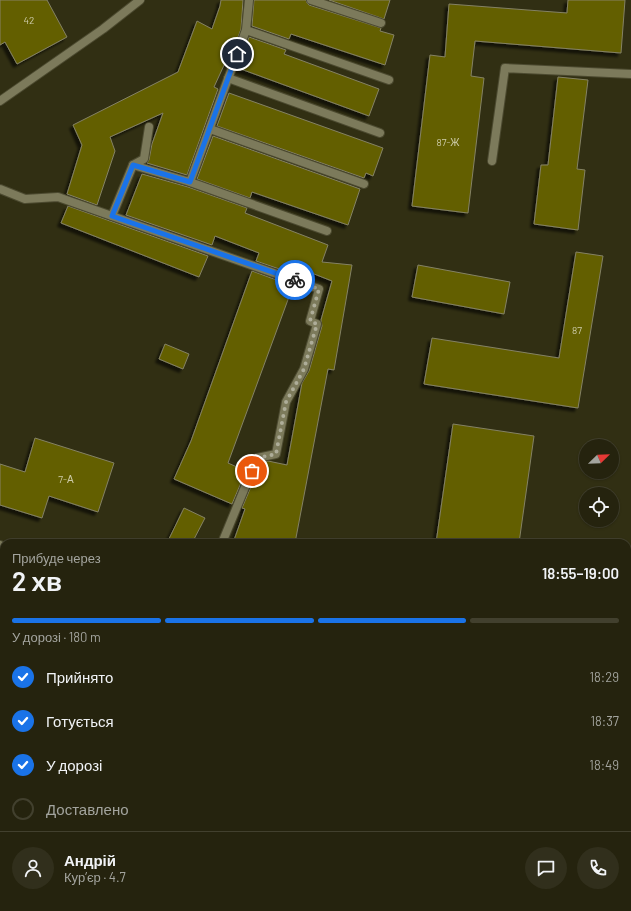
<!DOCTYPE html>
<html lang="uk">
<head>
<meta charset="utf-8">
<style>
	:root { --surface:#25230e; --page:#312f1c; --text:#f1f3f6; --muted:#a3a49e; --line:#42402e; --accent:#1a73e8 }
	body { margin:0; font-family:Barlow,sans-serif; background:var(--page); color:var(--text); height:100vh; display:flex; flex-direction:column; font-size:15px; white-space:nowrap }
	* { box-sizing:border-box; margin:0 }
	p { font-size:13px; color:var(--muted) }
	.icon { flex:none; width:22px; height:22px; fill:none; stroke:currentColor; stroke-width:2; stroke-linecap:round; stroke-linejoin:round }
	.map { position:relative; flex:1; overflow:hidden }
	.details { position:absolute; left:0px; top:539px; width:631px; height:372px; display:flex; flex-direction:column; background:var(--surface); border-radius:12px 12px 0 0; box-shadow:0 1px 3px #0004,0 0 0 1px var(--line) }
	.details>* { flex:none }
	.needle { width:26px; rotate:67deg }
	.controls { position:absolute; left:579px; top:439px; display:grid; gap:8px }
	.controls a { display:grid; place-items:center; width:40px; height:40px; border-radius:50%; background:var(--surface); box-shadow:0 1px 3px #0004,0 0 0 1px var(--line); font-size:20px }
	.pin { position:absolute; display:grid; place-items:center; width:34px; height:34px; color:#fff; margin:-17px; border:2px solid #fff; border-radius:50%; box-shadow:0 1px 4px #0007 }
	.courier { position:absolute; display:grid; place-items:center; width:40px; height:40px; margin:-20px; border:3px solid #1a73e8; border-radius:50%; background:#fff; color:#222; box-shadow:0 1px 5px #0007 }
	.headline em { font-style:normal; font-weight:600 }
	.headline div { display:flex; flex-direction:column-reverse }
	.headline { display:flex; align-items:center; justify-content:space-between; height:68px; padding:0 12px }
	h1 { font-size:26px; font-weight:600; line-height:30px }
	.bar { display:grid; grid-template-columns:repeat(4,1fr); gap:6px 4px; align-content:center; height:48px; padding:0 12px }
	.bar i { height:5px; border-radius:3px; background:var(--line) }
	.bar .active { background:var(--accent) }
	.bar p { grid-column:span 4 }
	.line { display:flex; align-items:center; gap:10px; padding:0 12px; border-top:1px solid var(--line) }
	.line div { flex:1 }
	.round { display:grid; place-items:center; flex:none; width:42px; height:42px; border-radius:21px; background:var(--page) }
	ol { padding:0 12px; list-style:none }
	li { display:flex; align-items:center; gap:12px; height:44px }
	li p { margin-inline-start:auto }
	li .icon { padding:4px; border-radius:50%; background:var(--accent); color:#fff; stroke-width:4 }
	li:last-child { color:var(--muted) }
	li i { width:22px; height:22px; border:2px solid var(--line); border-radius:50% }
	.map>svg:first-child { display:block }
</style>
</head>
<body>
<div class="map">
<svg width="631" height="911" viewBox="0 0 631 911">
	<defs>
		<filter id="shadow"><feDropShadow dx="-3.5" dy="3.5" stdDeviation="1" flood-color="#0009"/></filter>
	</defs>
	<rect width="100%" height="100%" fill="#312f13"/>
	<g fill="#645e00" stroke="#848264" filter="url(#shadow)">
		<path d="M0,0H47L67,37L17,64L5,42L0,45Z"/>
		<path d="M221,0H243L241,29L228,64L225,63L214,87L218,89L187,175L147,163L149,160L152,144L163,113L110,137L115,151L97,205L67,194L82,145L73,125L178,72L197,21L212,29L220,6Z"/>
		<path d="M254,0H306L307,3L309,5L381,28L380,31L394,35L385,65L291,34L289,39L252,26Z"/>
		<path d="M329,0H390L384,19Z"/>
		<path d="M568,0H625L621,53L475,41L471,76L484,78L468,213L412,206L430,55L445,57L449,4L567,13Z"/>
		<path d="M249,37L286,50L284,54L379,89L369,116L238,68Z"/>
		<path d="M558,77L588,80L577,169L585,170L578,230L534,224L541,165H548Z"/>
		<path d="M229,93L383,148L373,176L366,173L364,178L217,126Z"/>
		<path d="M213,136L360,189L348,225L252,192L250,198L197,179Z"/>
		<path d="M142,174L188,187L247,208L245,213L328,245L322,262L352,265L334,370L328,369L295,543H233L245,509L242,508L261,463L268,461L287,465L302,383L309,371L322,326L321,320L332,281L299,268L297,275L256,261L259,253L215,236L212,245L126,215Z"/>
		<path d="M68,206L208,256L199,277L61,223Z"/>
		<path d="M576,252L603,256L578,408L424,384L432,338L559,358Z"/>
		<path d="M418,265L510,282L504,314L412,297Z"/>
		<path d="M252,271L293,286L228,463L246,471L232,504L174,479L191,441Z"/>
		<path d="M165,344L189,354L183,369L159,359Z"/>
		<path d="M453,424L534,436L519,543H436Z"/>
		<path d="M35,438L114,463L98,512L49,496L42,518L0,505V464L25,472Z"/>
		<path d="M184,508L205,518L192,543H167Z"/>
	</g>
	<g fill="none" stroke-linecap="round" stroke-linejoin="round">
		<g stroke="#4c4a30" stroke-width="10">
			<g id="lane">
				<path d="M311,0L381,23"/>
				<path d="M246,30L389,80"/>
				<path d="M228,78L380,133"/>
				<path d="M0,101L103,29L140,0"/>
				<path d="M210,129L364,184"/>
				<path d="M492,161L505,68L631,74"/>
				<path d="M133,165L190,182L327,231"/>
				<path d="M190,182L246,30L249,0"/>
				<path d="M0,189L25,199L58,197L319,289L310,321L317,324L304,369L286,402L276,454L257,458L222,543"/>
				<path d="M112,216L133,165L144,159L149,127"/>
				<path d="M223,911L224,907"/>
				<path d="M252,911L253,907"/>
				<path d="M279,911L280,907"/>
				<path d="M314,911L315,907"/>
				<path d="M349,911L351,907"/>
				<path d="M416,911L473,908"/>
				<path d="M624,911L631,907"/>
			</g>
		</g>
		<g stroke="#4c4a30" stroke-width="10">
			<g id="street">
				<path d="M0,545L4,547"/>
				<path d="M627,753L631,752"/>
				<path d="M518,911L519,907"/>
			</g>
		</g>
		<use href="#lane" stroke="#7c7a5b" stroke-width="8"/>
		<use href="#street" stroke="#7c7a5b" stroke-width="8"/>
		<g stroke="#a1a08b" stroke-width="3" stroke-dasharray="6 3" stroke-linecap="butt">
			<path d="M0,820L4,818"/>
			<path d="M0,888L4,885"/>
			<path d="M57,911L58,907"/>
		</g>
	</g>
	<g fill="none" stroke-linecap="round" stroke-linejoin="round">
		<path stroke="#aead99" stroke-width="4" stroke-dasharray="0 7.2" d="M252,471L257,458L276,454L286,402L304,369L317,324L310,321L319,289L295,280"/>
		<path stroke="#1a73e8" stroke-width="5" d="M237,54L190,182L133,165L112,216L295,280"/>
	</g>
	<g text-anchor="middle" stroke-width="3.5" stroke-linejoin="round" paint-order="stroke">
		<g font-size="10" fill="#cecca9">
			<text x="29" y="24">42</text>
			<text x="448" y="146">87-Ж</text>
			<text x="577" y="334">87</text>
			<text x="66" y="483">7-А</text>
		</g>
	</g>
</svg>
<div class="controls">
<a><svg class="needle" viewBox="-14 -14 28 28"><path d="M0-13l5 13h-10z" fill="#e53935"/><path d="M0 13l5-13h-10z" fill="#a3a49e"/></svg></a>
<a><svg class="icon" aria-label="locate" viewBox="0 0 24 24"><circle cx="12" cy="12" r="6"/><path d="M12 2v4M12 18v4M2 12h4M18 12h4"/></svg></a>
</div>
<div class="pin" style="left:252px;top:471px;background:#ea580c"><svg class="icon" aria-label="bag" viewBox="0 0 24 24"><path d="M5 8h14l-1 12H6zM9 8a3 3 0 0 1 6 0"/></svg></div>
<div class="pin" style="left:237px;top:54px;background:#1f2937"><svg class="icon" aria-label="home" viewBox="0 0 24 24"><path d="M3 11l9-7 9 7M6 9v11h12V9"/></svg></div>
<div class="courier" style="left:295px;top:280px"><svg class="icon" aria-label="bike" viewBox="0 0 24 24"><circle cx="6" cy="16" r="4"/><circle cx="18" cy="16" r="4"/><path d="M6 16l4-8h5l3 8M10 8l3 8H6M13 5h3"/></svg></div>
<section class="details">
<div class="headline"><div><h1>2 хв</h1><p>Прибуде через</p></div><em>18:55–19:00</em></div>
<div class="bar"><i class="active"></i><i class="active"></i><i class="active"></i><i></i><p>У дорозі · 180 m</p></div>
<ol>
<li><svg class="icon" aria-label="check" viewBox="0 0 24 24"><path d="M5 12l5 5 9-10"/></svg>Прийнято<p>18:29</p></li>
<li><svg class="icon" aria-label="check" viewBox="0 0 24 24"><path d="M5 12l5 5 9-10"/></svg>Готується<p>18:37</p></li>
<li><svg class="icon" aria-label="check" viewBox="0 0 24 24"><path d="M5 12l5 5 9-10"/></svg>У дорозі<p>18:49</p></li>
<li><i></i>Доставлено</li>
</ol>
<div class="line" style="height:72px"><a class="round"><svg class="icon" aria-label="person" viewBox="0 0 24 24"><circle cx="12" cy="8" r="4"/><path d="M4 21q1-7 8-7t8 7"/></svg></a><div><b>Андрій</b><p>Кур’єр · 4.7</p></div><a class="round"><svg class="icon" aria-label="chat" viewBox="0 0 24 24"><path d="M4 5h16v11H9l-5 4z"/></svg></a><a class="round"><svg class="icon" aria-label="phone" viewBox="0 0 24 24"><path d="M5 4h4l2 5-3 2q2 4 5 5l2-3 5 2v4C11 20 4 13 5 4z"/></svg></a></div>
</section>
</div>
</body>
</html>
